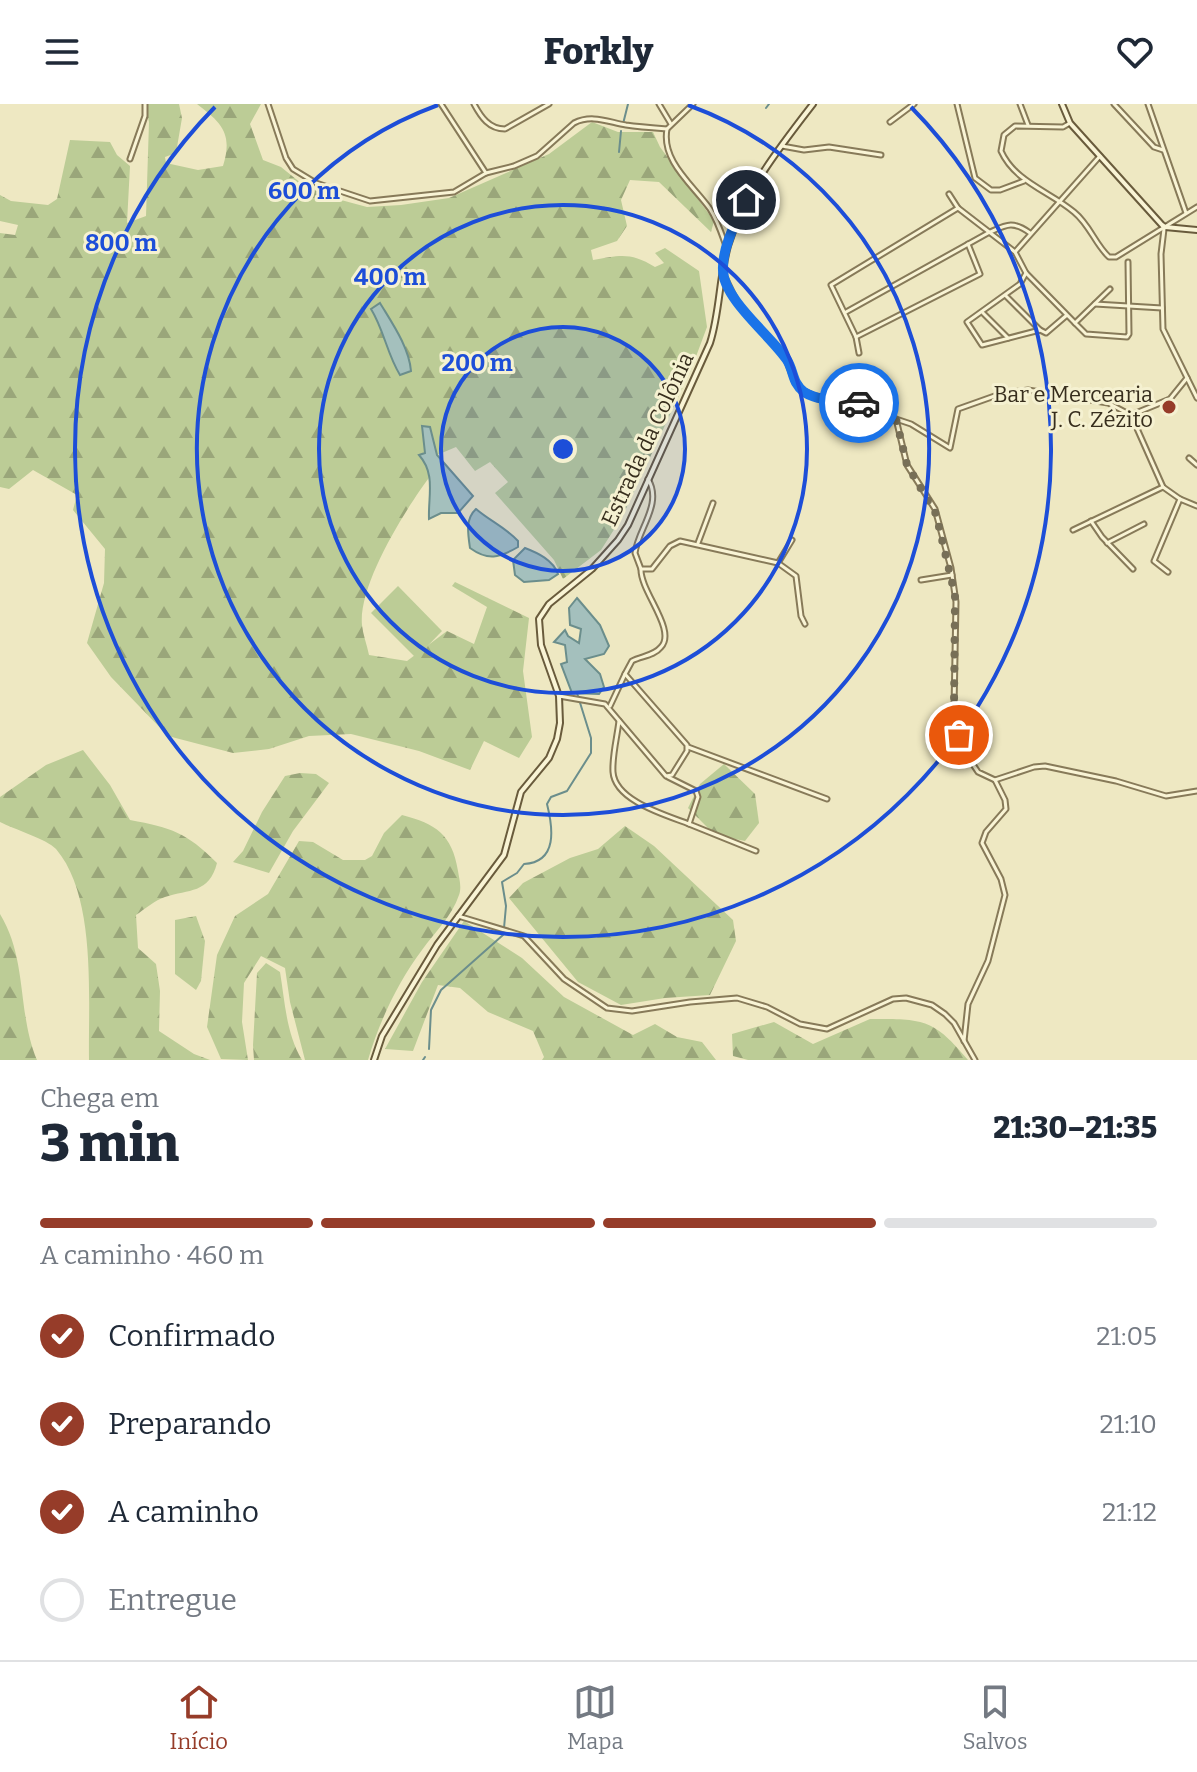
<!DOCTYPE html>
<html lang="pt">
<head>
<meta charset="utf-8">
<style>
	:root { --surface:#fff; --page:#f2f2f3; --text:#1f2937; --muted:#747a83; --line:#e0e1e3; --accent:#963c29 }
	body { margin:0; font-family:Bitter,serif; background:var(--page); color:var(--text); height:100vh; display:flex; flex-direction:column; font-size:30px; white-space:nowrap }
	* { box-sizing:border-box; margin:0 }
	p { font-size:26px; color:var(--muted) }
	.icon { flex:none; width:44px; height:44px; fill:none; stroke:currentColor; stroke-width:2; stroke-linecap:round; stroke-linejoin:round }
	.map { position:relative; height:956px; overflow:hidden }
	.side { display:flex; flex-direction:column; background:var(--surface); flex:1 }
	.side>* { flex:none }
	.pin { position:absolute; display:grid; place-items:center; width:68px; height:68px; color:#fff; margin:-34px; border:4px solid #fff; border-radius:50%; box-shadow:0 2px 8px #0007 }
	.courier { position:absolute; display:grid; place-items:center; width:80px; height:80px; margin:-40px; border:6px solid #1a73e8; border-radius:50%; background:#fff; color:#222; box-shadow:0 2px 10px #0007 }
	.overview em { font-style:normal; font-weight:800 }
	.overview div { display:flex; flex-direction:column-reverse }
	.overview { display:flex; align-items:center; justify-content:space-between; height:136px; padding:0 40px }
	h1 { font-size:52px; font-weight:800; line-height:60px }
	.bar { display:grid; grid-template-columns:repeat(4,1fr); gap:12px 8px; align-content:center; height:96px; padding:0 40px }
	.bar i { height:10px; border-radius:6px; background:var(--line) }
	.bar .current { background:var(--accent) }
	.bar p { grid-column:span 4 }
	ol { padding:0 40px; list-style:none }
	li { display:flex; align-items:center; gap:24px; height:88px }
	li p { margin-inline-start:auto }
	li .icon { padding:8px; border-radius:50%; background:var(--accent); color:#fff; stroke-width:4 }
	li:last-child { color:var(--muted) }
	li i { width:44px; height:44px; border:4px solid var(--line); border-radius:50% }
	header { display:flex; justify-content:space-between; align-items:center; height:104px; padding:0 40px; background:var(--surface); font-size:36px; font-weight:800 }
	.menu { display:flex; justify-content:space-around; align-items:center; height:112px; border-top:2px solid var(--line); background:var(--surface); font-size:22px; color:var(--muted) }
	.menu a { display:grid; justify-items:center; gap:4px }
	.menu .current { color:var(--accent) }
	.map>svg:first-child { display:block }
</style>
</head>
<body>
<header><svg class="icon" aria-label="menu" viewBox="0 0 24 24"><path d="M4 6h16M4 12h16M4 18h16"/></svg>Forkly<svg class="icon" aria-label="heart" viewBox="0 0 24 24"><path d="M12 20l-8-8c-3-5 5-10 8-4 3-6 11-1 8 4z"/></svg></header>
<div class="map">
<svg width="1197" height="956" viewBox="0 0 1197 956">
	<defs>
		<pattern id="forest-firs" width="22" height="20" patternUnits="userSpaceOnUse" patternTransform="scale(2)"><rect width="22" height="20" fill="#bccc96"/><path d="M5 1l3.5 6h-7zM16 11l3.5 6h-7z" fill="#9aa67a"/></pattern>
	</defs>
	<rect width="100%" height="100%" fill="#eee8c2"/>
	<path fill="#bccc96" d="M398,482L442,527L416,554L371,509Z"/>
	<g fill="url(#forest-firs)">
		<path d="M145,0H179L182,14L176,49L165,53L166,59L198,66L223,62C233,30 222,19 197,0H261L250,20L263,56L281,63L302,80L330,93L367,103L401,101L449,94L549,50L592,18L618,28H653L660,43L714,117L711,128L659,78L630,76L621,96L627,122L617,137L591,146L593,156C620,151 631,148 655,163L664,159L655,149L665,144L699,167L707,223L691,266L622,413L601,446L563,475L554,456L495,389L508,378L490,358L475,367L456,343L437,351L430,324L425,349L420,351L431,371C407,403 358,480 362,521C363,531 367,541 369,551L407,557L447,527L474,540L487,503L452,482L455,478L529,514L523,567L532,633L519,654L484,637L470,666L419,647L351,630L309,632L269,645L233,649L168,632L111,573L87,539L104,479L105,445L73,406L77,391L33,366L9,385L0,383V129L15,131L18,121L0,117V91L11,97L48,101L57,95L70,36L110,38L117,51L130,62L127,119L146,112L149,18Z"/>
		<path d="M83,646L110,681L130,716C172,724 186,728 217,759C209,790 189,785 165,793C155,796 145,805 136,811L138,844L156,860L160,887L159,927L194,950L210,956H89C88,895 97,793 56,745C47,735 13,725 0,718V693L46,661Z"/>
		<path d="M724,660L755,690L759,719L745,737L715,731L688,704L700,680Z"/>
		<path d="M300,669L316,670L329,679L293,727L269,769L233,758L243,747L262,708L285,672Z"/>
		<path d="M402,711C436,720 452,730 458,767C459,774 462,783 459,791C452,812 435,828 422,846C398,878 379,918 368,956H305L290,898L285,864L261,852L244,879L242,918L248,956L221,955L207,923L217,851L235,812L268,790L299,737L313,738L343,756H365L372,752L384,729Z"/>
		<path d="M625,722L654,742L733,816L736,837L710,891L665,894L621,901L578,878L509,794L523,779L570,754L598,745Z"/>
		<path d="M0,810C28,856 17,909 37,956H0Z"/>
		<path d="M196,812L205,837L201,877L196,886L175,870V816Z"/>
		<path d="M464,817L522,854L564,893L633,931L655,920L677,933L702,938L716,956H542L544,953L533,927L488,908L460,884L438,881L413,947L385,945L422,878Z"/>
		<path d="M266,859L280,868C285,898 286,929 302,956H254L253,941L257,869Z"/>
		<path d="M870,915C923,915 933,914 968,956H748L733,952L732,930L774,918L813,940Z"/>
	</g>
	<g fill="#a4c0bd" stroke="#6b8e8c" stroke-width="2">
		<path d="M380,199C392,219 409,243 411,267L400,271C387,250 384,226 371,205Z"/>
		<path d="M422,322L430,323L437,351L473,392L458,409H441L429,415C428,392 436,370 419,351L425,349Z"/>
		<path d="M476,405C490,417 505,423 518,437V443C499,454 488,457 470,444C468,430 465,415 476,405Z"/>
		<path d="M525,444C538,449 553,456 558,470L549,476L524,478L515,471L513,456Z"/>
		<path d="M577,494L600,521L609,542L604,550L585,555L600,570L604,583L599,590L572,589L561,560L567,558L565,541L554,538L565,526L568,532L579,539L581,525L570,521L569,504Z"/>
	</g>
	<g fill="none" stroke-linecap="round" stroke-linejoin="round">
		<g stroke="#6b8e8c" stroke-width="2">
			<path d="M766,4L769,0"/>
			<path d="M623,20L628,0"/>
			<path d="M619,48L621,27"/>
			<path d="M504,824L506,802L502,778L517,769L524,760C558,758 553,724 547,700L551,693L567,687L591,649V634L577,589"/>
			<path d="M429,945L431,906L441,886L503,831"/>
			<path d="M423,956L425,953"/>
		</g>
		<g stroke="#877a59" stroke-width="7">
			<g id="minor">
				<path d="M268,0L286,54L293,65L316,79L370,97L454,88L486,69L514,62L537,52L574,19C592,10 608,18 626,21C640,23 654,24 667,25"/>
				<path d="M441,0L486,69"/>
				<path d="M474,0C481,13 489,25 505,25L549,0"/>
				<path d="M659,0L671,20"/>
				<path d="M693,0L667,25C661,57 693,81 710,105C718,117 722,131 727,145"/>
				<path d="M957,0L975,74L991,86H1000L1024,77"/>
				<path d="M1020,0L1028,21"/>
				<path d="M1114,0L1154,43L1163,46"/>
				<path d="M1148,0L1186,109"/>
				<path d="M890,18L914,0"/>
				<path d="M1070,19L1063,23L1015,22L1004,31L1001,47C1015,78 1049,87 1074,108C1090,121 1095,140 1109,153H1116L1197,103"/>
				<path d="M782,42L804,46L829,43L881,51"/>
				<path d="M130,55L145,12V0"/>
				<path d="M958,104L1015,148L1026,169"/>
				<path d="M1164,125L1161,150L1163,225L1197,294"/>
				<path d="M1015,148L1100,52"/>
				<path d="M724,171L737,198L786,255L795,279L804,287L815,292L881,304L896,315L907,361L935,405L951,464L956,498L954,604L962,644L978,668L995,676L1034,663L1045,662L1116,677L1166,692L1197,687"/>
				<path d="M1110,185L1075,219L1086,230L1127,233L1129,230L1128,158"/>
				<path d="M1006,192L1040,226"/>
				<path d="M1095,200L1162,204"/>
				<path d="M846,208L988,129C1006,121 1012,116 1030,129"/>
				<path d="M983,209L1008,234"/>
				<path d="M1067,211L1046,229L1040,226L982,241L967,218L1020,180L1026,169L1075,219"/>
				<path d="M856,233L980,170L968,140"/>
				<path d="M859,249L856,233L831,181L958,104L949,90"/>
				<path d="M1131,311L1163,383L1180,395L1197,402"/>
				<path d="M896,315L911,320L950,344L958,305L1003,289L1028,286L1108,299L1131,311L1170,295L1187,274"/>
				<path d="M1189,354L1197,361"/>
				<path d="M648,375C663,400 638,425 635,449L641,465H652L670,442L680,437L778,459L796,472L801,512L805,520"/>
				<path d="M1091,417L1102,433L1133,465"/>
				<path d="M1073,426L1163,383"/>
				<path d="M698,439L713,399"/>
				<path d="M1107,439L1144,420"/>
				<path d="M778,459L792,436"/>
				<path d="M1168,468L1154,457L1180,395"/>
				<path d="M921,476L952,471"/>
				<path d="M559,592L605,600L666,672L672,671L687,647V641L625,570L632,557C641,552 654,552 661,543C677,526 640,487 641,465"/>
				<path d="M610,602L625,570"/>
				<path d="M619,617C617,634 612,652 613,668C615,697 666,711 689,720"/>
				<path d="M688,643L827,695"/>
				<path d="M668,673L696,687L698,693L689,720L756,747"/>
				<path d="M458,812L524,832L564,875L607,904L632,907L690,898L737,894L767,903L800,920L827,925L893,895L906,894L932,901L945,910L954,919L975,956"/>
				<path d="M964,937L968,900L988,857L1005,791L1001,775L982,739L986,728L1006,705L1005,696L995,676"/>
			</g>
		</g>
		<g stroke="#695b3c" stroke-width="8">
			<g id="secondary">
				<path d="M1062,0L1070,19L1162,121L1165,123L1197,126"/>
				<path d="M374,956L382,932L437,841L504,751L521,688L549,654L557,635L560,619L559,592L541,541L539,515L549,500L592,465L618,436L628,421L710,239C720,208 719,174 728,142C744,88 779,44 813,0"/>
			</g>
		</g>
		<use href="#minor" stroke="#f9f4d5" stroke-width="3"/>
		<use href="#secondary" stroke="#f9f4d5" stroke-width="4"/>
	</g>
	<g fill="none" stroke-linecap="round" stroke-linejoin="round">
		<path stroke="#776f57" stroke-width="8" stroke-dasharray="0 14.4" d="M859,299L887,307L896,315L907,361L936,410L955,491L954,604L959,631"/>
		<path stroke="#1a73e8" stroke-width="10" d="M746,96C737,116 722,143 723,166C723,195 771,232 787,256C794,267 792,279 804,288C818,297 842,297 859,299"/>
	</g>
	<circle cx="563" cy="345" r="122" fill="#1d4ed8" fill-opacity=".12"/>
	<g fill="none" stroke="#1d4ed8" stroke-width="4">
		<circle cx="563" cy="345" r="122"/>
		<circle cx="563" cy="345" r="244"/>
		<path d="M688 1A366 366 0 1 1 438 1"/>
		<path d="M911 3A488 488 0 1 1 215 3"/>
	</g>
	<circle fill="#963c29" stroke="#f5f1d1" stroke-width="3" cx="1169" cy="303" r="8"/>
	<g text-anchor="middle" stroke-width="6" stroke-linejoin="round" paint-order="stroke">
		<g font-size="22" fill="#372e1d" stroke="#f5f1d1" text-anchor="end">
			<text x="1153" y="298">Bar e Mercearia<tspan x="1153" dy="25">J. C. Zézito</tspan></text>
		</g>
		<g font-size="22" fill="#372e1d" stroke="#f5f1d1">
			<text transform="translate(647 335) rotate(-65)" y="8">Estrada da Colônia</text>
		</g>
	</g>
	<circle cx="563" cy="345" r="12" fill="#1d4ed8" stroke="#f5f1d1" stroke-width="4"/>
	<g font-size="24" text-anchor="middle" font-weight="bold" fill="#1d4ed8" stroke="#f5f1d1" stroke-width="6" stroke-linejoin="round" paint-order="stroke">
		<text x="304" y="95">600 m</text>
		<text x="121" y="147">800 m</text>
		<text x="390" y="181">400 m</text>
		<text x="477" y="267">200 m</text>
	</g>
</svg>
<div class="pin" style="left:959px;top:631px;background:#ea580c"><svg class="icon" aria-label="bag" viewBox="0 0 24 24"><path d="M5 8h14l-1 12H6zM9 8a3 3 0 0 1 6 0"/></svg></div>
<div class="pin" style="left:746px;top:96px;background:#1f2937"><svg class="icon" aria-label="home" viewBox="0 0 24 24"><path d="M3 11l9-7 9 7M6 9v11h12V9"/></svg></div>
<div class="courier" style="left:859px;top:299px"><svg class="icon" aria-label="car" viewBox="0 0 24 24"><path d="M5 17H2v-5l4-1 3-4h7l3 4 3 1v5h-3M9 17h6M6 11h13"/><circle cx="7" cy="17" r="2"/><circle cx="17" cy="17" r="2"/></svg></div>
</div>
<section class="side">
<div class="overview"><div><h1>3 min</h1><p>Chega em</p></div><em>21:30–21:35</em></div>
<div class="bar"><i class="current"></i><i class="current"></i><i class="current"></i><i></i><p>A caminho · 460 m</p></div>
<ol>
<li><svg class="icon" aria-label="check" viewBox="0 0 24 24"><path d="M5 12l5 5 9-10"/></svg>Confirmado<p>21:05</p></li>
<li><svg class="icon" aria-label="check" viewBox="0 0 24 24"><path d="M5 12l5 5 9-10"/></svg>Preparando<p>21:10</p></li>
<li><svg class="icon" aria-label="check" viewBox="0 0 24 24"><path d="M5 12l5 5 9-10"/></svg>A caminho<p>21:12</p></li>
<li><i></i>Entregue</li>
</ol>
</section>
<nav class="menu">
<a class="current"><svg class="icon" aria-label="home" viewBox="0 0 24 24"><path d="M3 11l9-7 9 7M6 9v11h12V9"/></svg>Início</a>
<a><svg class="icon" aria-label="map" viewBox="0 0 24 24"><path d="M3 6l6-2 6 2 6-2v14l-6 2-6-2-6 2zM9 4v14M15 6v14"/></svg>Mapa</a>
<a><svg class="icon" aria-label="saved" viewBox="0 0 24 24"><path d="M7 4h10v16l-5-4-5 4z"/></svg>Salvos</a>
</nav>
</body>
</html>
